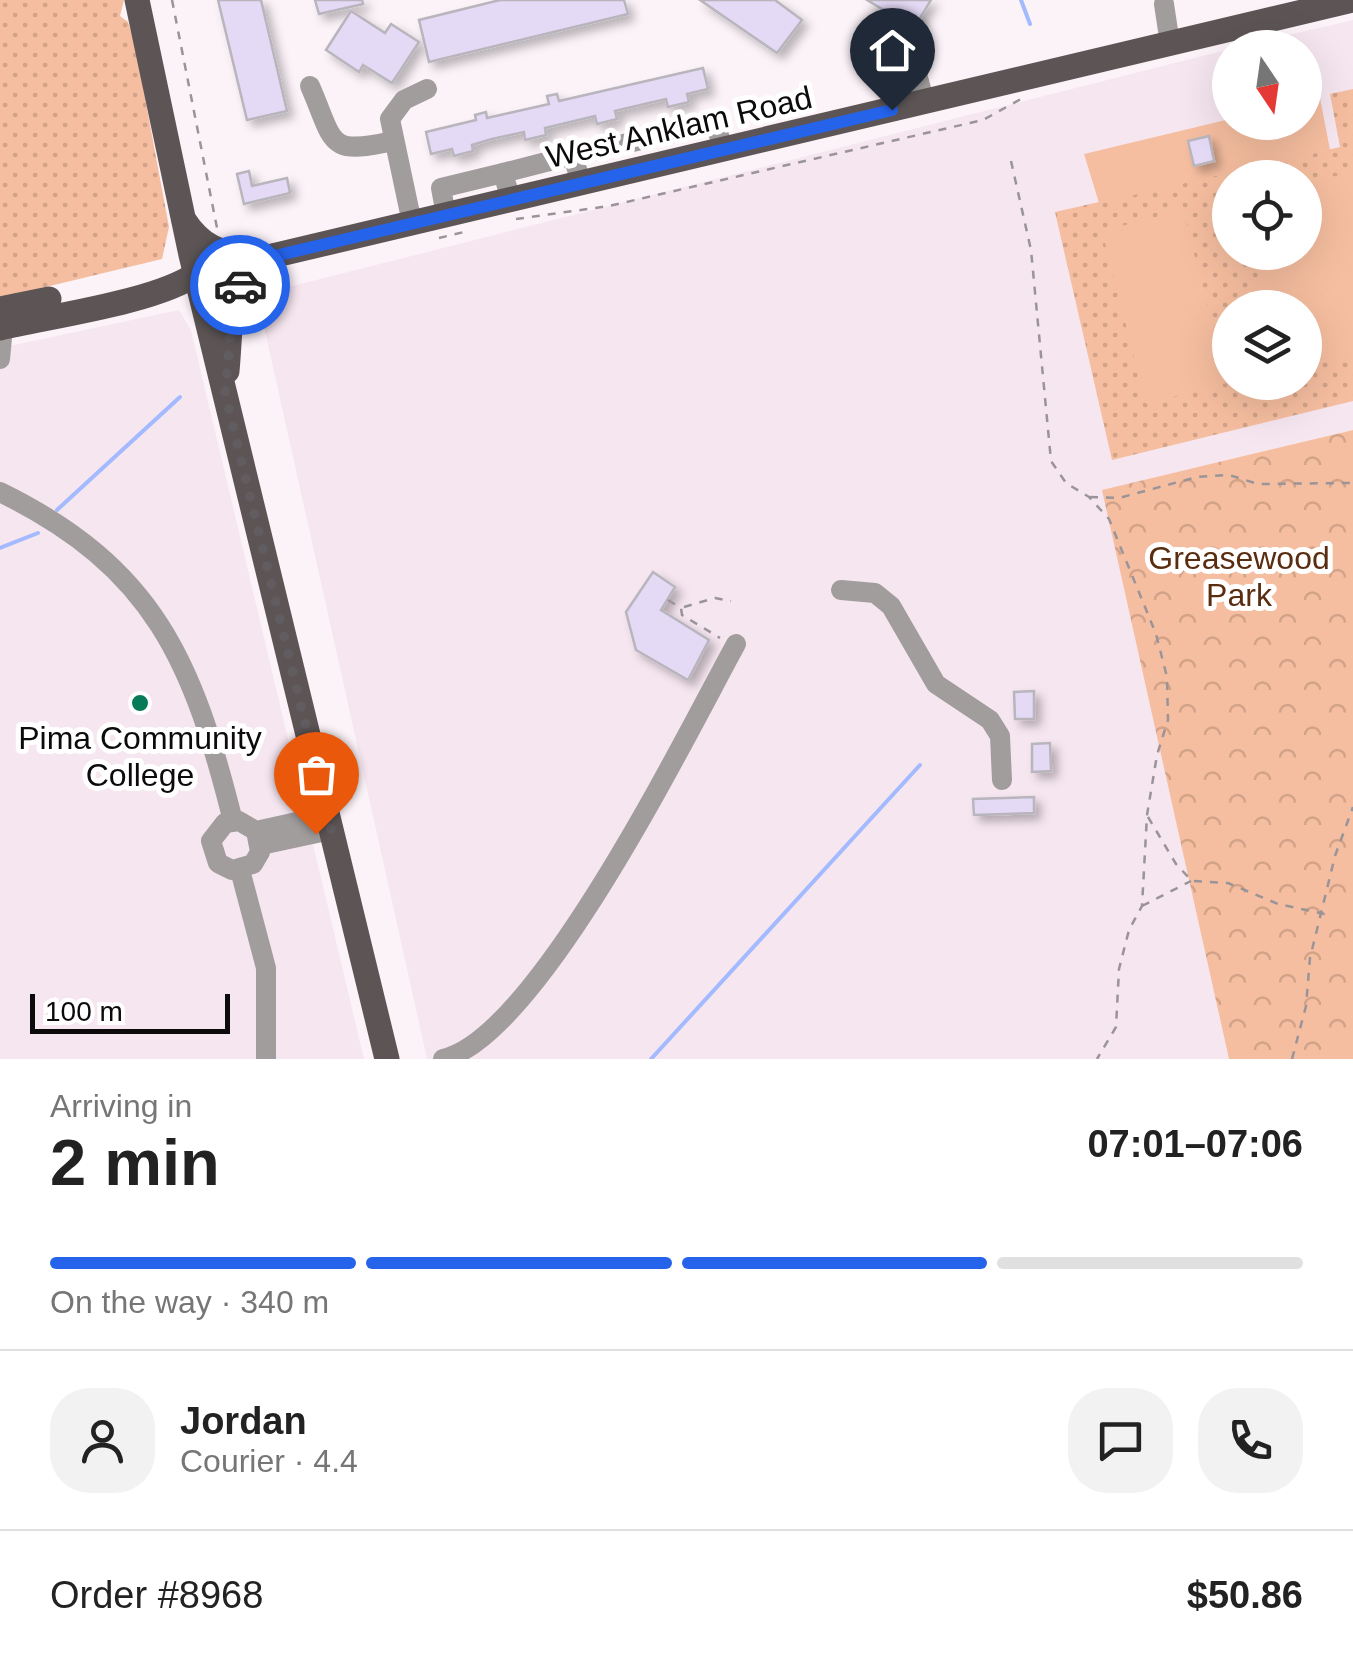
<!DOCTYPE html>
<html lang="en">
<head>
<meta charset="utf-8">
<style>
	:root { --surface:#fff; --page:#f2f2f2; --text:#222; --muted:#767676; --line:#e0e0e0; --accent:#2563eb }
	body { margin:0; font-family:Arial,sans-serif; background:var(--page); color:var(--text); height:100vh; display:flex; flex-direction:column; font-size:38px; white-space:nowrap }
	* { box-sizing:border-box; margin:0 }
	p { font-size:32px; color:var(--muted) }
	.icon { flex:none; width:55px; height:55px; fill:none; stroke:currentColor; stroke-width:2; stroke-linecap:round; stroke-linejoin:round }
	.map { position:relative; height:1059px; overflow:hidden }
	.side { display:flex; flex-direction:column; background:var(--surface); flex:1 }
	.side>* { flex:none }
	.needle { width:65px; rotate:167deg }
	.controls { position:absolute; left:1212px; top:30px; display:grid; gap:20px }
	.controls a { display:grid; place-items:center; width:110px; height:110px; border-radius:50%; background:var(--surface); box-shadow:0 10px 40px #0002; font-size:50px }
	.scale { position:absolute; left:30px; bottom:25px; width:200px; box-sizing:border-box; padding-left:10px; border:5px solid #0d0a0c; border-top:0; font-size:28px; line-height:35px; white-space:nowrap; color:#0d0a0c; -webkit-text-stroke:8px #fff; paint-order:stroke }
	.pin { position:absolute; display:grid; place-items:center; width:85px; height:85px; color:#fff; margin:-102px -42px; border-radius:50% 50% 50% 0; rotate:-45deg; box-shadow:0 0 10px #0007 }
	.pin .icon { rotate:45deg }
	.courier { position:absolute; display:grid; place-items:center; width:100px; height:100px; margin:-50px; border:8px solid #2563eb; border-radius:50%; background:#fff; color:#222; box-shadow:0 2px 12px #0007 }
	.summary em { font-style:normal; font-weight:600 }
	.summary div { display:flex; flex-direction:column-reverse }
	.summary { display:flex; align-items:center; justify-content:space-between; height:170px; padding:0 50px }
	h1 { font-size:65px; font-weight:600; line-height:75px }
	.bar { display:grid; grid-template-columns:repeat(4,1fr); gap:15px 10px; align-content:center; height:120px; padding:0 50px }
	.bar i { height:12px; border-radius:8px; background:var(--line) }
	.bar .on { background:var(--accent) }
	.bar p { grid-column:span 4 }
	.line { display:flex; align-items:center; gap:25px; padding:0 50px; border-top:2px solid var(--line) }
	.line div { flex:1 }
	.round { display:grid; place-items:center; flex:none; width:105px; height:105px; border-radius:40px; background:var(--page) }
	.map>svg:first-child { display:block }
</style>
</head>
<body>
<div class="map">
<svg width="1353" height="1059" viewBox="0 0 1353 1059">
	<defs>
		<pattern id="grass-dots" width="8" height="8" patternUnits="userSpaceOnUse" patternTransform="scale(2.5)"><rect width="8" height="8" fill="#f6bea0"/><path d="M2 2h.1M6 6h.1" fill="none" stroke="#d2a289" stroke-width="1.8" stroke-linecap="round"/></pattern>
		<pattern id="park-crowns" width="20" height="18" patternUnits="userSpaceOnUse" patternTransform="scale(2.5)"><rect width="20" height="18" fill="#f6bea0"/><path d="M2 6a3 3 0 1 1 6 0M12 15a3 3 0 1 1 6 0" fill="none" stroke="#d2a289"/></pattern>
		<filter id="shadow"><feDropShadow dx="6" dy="6" stdDeviation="5" flood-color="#0004"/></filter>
	</defs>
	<rect width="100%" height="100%" fill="#fcf3f8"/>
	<g fill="#f6e6f0" fill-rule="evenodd">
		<path d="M1353,20V430L1103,490L1229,1059H427L257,295L1230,49V122H1305V48L1237,47ZM1230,178H1305V252H1230ZM1230,308H1305V382H1230Z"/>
		<path d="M179,310L191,330L364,1059H0V348Z"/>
	</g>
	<g fill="url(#grass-dots)" fill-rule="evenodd">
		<path d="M0,0H124L120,16L128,22L135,44L169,227L162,259L0,298Z"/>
		<path d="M1353,89V401L1112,460L1055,212L1340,147L1330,94ZM1230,178H1305V252H1230ZM1230,308H1305V382H1230Z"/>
	</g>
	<path fill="url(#park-crowns)" d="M1353,430V1059H1229L1102,490Z"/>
	<g fill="#f6bea0">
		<path d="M1320,98L1330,150L1099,203L1084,154L1230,119L1305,122V101Z"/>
		<path d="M1353,172V356L1305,367V308L1266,307L1254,253L1305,252V183Z"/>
		<path d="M1183,210L1227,383L1146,404L1102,231Z"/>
	</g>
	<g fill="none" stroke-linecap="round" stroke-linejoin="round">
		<g stroke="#a3bafe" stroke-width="4">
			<path d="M1021,0L1030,24"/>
			<path d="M57,510L180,397"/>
			<path d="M0,548L38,533"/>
			<path d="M651,1059L920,765"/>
		</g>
	</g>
	<g fill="#e5daf6" stroke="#b8b5bd" stroke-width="2.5" filter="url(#shadow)">
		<path d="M218,0H261L287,111L247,120Z"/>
		<path d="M315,0H362L363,4L319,14Z"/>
		<path d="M500,0H624L628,14L429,62L419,20Z"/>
		<path d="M700,0H775L802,20L777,53Z"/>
		<path d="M867,0H931L914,28Z"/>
		<path d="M351,11L385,33L391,24L419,42L392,83L363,65L359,72L326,50Z"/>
		<path d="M703,68L708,89L687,94L689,102L668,107L666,99L615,111L617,119L597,124L595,116L545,128L546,135L525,140L524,132L492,139L472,145L473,151L454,156L452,149L431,154L426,132L476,120L475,115L486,112L487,118L549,104L547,96L557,94L559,101Z"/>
		<path d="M1209,136L1214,161L1194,166L1188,141Z"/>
		<path d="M249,171L252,186L287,178L290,193L244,204L237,174Z"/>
		<path d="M653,572L675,587L661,610L709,640L688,680L636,650L626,612Z"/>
		<path d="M1034,691V719H1015L1014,692Z"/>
		<path d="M1050,743L1051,771L1032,772V744Z"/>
		<path d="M1034,797V813L974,815L973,799Z"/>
	</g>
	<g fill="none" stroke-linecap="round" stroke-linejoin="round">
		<g stroke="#9a9498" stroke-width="2.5" stroke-dasharray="8 8" stroke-linecap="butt">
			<path d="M172,0L217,228"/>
			<path d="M1011,161L1031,250L1051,461L1066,483L1089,497L1109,519L1156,634L1167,677L1168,720L1157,755L1147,815L1142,906L1129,930L1119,969L1116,1027L1097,1059"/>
			<path d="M516,219L609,206L983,120L1021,99"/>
			<path d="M439,238L464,232"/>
			<path d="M1090,497L1119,498L1197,477L1229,475L1258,484L1353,483"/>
			<path d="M668,600L681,608L682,615L720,638"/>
			<path d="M684,607L715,598L731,601"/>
			<path d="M1148,817L1176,864L1192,881L1228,883L1278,904L1325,914"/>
			<path d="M1142,906L1191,881"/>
			<path d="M1292,1059L1306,1006L1310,958L1335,856L1353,807"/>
		</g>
		<g stroke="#a29d9d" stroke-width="20">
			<path d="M1164,4L1170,44"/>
			<path d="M894,43L913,60L925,103"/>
			<path d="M310,86C335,143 326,156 393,141"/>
			<path d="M581,184L573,155L715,124L724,150"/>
			<path d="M511,200L503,173L573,155"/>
			<path d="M446,215L441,188L503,173"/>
			<path d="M412,223L390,119L404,100L427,89"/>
			<path d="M0,359L3,327"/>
			<path d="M0,492C155,568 193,662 233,821"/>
			<path d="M841,590L875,593L891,606L936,684L990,720L1000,736L1002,780"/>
			<path d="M256,831L260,852L253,864L232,870L218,863L211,841L225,823L239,821L256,831L328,815"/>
			<path d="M261,845L331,830"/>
			<path d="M240,870L266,968V1059"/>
			<path d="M443,1059C538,1037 687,733 736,644"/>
		</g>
		<g stroke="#5d5555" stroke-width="25">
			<path d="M137,0L191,255L387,1059"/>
			<path d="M184,220C201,246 220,254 251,257"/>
			<path d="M0,309L49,299"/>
			<path d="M0,328C51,316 156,302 196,274L1353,0"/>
			<path d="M227,371C232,319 225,296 266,258"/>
		</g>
	</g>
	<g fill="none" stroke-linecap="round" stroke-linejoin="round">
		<path stroke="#615c5f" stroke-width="10" stroke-dasharray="0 18" d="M240,285L233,306L225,393L331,830L316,834"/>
		<path stroke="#2563eb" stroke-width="12" d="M240,285L266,258L892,110"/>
	</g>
	<circle fill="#057b57" stroke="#fff" stroke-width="4" cx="140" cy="703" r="10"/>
	<g text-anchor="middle" stroke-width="10" stroke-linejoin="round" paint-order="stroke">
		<g font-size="32" fill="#0d0a0c" stroke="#fff">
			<text transform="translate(679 127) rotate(-13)" y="11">West Anklam Road</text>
		</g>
		<g font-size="32" fill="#5a2d11" stroke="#fff">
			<text x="1239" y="569">Greasewood<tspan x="1239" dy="37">Park</tspan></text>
		</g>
		<g font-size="32" fill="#0d0a0c" stroke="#fff">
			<text x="140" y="749">Pima Community<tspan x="140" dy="37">College</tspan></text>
		</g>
	</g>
</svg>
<div class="controls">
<a><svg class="needle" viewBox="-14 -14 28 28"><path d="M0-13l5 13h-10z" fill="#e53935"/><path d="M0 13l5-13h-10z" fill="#767676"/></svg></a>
<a><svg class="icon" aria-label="locate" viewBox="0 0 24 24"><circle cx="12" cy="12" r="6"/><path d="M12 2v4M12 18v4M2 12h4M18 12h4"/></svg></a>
<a><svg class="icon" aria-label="layers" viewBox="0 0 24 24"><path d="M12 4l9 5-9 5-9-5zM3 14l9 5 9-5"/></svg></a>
</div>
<div class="scale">100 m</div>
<div class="pin" style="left:316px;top:834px;background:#ea580c"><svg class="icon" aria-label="bag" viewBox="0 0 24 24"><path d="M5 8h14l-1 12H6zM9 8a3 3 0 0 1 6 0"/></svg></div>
<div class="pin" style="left:892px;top:110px;background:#1f2937"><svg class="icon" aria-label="home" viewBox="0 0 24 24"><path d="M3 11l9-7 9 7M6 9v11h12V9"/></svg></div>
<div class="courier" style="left:240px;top:285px"><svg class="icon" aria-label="car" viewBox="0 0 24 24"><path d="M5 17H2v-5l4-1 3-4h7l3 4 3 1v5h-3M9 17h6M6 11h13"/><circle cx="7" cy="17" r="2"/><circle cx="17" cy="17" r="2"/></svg></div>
</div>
<section class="side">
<div class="summary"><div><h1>2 min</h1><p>Arriving in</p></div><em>07:01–07:06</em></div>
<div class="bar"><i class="on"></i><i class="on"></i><i class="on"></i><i></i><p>On the way · 340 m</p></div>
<div class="line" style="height:180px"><a class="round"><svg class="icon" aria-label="person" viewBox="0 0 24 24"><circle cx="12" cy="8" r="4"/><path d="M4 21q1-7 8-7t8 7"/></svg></a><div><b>Jordan</b><p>Courier · 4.4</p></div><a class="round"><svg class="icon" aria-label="chat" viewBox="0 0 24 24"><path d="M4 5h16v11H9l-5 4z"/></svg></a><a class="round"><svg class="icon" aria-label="phone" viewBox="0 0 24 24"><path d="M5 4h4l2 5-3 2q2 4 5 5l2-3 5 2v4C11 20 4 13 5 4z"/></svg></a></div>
<div class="line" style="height:130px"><div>Order #8968</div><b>$50.86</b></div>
</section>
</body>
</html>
